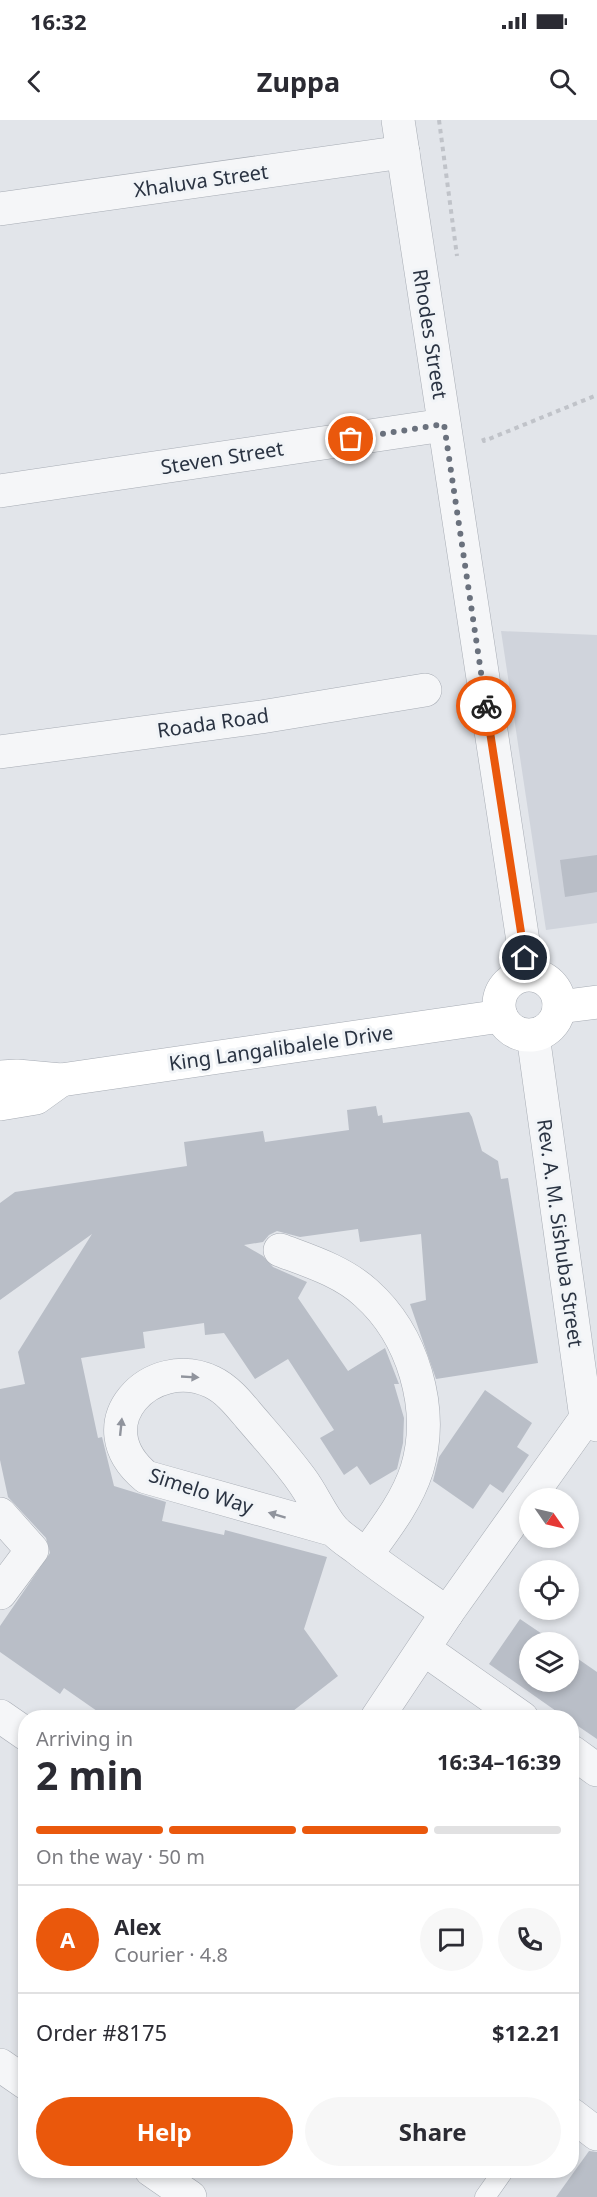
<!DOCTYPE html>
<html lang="en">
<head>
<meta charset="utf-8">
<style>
	:root { --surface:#fff; --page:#f7f7f7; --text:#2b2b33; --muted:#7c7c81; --line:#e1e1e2; --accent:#ea580c }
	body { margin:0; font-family:"Noto Sans",sans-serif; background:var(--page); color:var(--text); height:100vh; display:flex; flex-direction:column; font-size:22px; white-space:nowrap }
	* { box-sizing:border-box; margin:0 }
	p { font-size:20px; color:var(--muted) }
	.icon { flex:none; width:33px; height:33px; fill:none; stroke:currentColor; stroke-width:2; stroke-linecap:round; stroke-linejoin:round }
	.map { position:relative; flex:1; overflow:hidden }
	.sheet { position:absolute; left:18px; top:1590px; width:561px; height:468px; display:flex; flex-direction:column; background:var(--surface); border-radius:24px; box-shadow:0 3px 9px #0003 }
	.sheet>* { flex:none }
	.needle { width:39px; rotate:124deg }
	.controls { position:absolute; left:519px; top:1368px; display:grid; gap:12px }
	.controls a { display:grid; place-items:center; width:60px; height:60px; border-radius:50%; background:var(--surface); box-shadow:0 3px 9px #0003; font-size:30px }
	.pin { position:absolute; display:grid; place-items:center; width:51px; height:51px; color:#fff; margin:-26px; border:3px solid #fff; border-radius:50%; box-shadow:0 2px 6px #0007 }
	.courier { position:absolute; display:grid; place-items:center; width:60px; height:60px; margin:-30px; border:4px solid #ea580c; border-radius:50%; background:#fff; color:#222; box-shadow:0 2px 8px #0007 }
	.overview em { font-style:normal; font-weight:700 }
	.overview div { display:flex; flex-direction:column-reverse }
	.overview { display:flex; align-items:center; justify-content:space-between; height:102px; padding:0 18px }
	h1 { font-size:39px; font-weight:700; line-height:45px }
	.bar { display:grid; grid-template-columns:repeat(4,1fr); gap:9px 6px; align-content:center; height:72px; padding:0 18px }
	.bar i { height:8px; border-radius:4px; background:var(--line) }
	.bar .on { background:var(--accent) }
	.bar p { grid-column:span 4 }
	.line { display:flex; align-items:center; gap:15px; padding:0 18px; border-top:2px solid var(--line) }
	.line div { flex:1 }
	.round { display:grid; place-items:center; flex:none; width:63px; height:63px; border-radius:32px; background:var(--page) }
	.primary-button { display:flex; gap:12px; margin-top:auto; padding:12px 18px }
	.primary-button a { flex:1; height:69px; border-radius:36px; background:var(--accent); color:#fff; font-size:24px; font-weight:700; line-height:69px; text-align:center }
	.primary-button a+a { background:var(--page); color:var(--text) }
	.status { display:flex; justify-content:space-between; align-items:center; height:42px; padding:0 30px; background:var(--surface); direction:ltr }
	.status svg { height:16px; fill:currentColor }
	header { display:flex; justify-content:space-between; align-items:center; height:78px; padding:0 18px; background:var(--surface); font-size:27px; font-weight:700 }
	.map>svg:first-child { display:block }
</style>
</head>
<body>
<div class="status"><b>16:32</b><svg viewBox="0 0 49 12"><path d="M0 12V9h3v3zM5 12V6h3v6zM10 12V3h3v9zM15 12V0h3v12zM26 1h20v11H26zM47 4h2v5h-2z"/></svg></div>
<header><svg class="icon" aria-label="back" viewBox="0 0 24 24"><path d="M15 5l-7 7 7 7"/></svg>Zuppa<svg class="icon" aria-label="search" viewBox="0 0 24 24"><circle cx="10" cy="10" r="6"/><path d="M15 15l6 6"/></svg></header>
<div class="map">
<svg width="597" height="2077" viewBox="0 0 597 2077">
	<rect width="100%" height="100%" fill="#e2e5ea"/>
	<path fill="#d0d4dc" d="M501,511L597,515V803L546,810Z"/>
	<g fill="#b9bec7">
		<path d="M597,735V772L565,777L560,740Z"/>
		<path d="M376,986L378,996L382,995L383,1003L469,992L472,997L482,1031L498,1041L501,1059L508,1058L538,1243L436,1259L410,1184L426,1180L421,1114L360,1122L358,1109L300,1117L277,1111L269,1115L263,1122L244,1125L263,1136L273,1147L307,1162L298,1178L348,1251L385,1228L399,1264H394L404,1298L403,1323L397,1349L370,1365L357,1346L344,1355L320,1318L334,1310L288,1239L255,1259L224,1213L205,1215L204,1203L143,1212L145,1228L81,1238L98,1318L102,1317L114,1366L166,1382L162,1401L224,1415L225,1410L327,1437L304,1509L338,1556L284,1598H107L64,1568L60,1574L0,1532V1506L50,1433L46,1418L8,1377L0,1340V1269L25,1264L18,1232L92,1114L0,1180V1083L15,1072L187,1046L184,1022L263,1011L265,1022L349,1010L347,990Z"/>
		<path d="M485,1270L532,1303L517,1327L529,1335L503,1373L490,1364L473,1389L433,1361L439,1337Z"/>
		<path d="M520,1499L554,1522H530V1562H568V1532L597,1552V1619L572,1602V1598H566L489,1544Z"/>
		<path d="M589,2031L597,2032V2077H556Z"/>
	</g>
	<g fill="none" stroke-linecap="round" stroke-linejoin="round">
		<g stroke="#a7acb4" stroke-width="21">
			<path id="lane" d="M485,2077L504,2050"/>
		</g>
		<g stroke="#a7acb4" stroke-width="34">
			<g id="street">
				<path d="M398,0L528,854"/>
				<path d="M0,89L403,32"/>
				<path d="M0,371L444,305"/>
				<path d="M0,632L261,597L425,570"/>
				<path d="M533,915L586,1298L597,1305"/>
				<path d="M280,1130C309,1141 342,1151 366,1173C413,1215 435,1288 417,1349C407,1381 385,1409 366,1435"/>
				<path d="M0,1394L32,1430L0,1473"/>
				<path d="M334,1410L146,1357C82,1304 152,1233 212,1262C227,1269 239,1284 249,1296C267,1317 285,1337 301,1359C313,1375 321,1395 333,1409C340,1417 350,1423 358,1429C387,1452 418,1472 447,1493"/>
				<path d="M424,1529L522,1598"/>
				<path d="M0,1596L26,1614"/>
				<path d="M377,1598L447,1493L586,1298"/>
				<path d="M572,1632L597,1650"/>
				<path d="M0,1945L26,1963"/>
				<path d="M572,1995L597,2014"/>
				<path d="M151,2050L190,2077"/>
			</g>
		</g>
		<g stroke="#a7acb4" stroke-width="34">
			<g id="secondary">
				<circle cx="529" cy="885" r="30"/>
				<path d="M559,887L597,882"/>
				<path d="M0,957L17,956L61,960L501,896"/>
				<path d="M0,984L36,978L61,960"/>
			</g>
		</g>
		<g stroke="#c0c3c9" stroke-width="4" stroke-dasharray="4.5 4.5" stroke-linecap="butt">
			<path d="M439,0L457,136"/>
			<path d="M483,318L484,321L597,275"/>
		</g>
		<use href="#lane" stroke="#f5f6f8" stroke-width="20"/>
		<use href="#street" stroke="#f5f6f8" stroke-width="33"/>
		<use href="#secondary" stroke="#fff" stroke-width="33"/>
	</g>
	<defs><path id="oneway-solid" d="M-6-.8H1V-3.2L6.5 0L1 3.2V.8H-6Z" transform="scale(1.5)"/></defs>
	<g fill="#90949d">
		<use href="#oneway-solid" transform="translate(190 1257) rotate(3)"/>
		<use href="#oneway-solid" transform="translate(121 1307) rotate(-84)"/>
		<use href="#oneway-solid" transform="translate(277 1395) rotate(-163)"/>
	</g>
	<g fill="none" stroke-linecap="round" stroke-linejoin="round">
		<path stroke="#6a717d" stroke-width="6" stroke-dasharray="0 10.8" d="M351,319L444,304L486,586"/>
		<path stroke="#ea580c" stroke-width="8" d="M486,586L525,838"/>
	</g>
	<g text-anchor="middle" stroke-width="6" stroke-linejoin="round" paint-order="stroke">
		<g font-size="20" fill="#2a3342" stroke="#f1f4f7">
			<text transform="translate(201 61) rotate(-8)" y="7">Xhaluva Street</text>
			<text transform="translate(430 214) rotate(81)" y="7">Rhodes Street</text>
			<text transform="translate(222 338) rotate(-9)" y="7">Steven Street</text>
			<text transform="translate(213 603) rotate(-8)" y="7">Roada Road</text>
			<text transform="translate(281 928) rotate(-8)" y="7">King Langalibalele Drive</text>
			<text transform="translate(560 1113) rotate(82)" y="7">Rev. A. M. Sishuba Street</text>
			<text transform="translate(201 1371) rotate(18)" y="7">Simelo Way</text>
		</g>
	</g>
</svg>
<div class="controls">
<a><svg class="needle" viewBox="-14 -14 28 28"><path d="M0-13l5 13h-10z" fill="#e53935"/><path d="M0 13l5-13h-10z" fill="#7c7c81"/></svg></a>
<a><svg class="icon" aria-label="locate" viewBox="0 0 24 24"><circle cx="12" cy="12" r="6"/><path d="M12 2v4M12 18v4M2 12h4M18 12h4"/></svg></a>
<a><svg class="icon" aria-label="layers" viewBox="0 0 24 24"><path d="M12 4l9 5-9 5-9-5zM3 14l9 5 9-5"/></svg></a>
</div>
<div class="pin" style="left:351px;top:319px;background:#ea580c"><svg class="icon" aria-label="bag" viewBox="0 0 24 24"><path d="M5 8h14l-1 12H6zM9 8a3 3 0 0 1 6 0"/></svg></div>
<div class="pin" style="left:525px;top:838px;background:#1f2937"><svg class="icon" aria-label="home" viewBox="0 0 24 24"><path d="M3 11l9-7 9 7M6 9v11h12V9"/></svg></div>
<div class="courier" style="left:486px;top:586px"><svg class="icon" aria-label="bike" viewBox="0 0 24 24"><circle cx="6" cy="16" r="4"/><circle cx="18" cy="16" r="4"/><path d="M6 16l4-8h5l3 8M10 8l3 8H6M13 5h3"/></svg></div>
<section class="sheet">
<div class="overview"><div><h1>2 min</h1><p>Arriving in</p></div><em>16:34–16:39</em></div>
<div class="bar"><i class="on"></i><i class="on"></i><i class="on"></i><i></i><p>On the way · 50 m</p></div>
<div class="line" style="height:108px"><b class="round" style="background:var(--accent);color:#fff">A</b><div><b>Alex</b><p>Courier · 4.8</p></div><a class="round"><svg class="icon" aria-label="chat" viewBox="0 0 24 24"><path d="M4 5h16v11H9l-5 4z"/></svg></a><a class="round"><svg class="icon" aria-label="phone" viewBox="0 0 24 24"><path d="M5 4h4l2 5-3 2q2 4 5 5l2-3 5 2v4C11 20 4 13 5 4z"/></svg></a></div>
<div class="line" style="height:78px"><div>Order #8175</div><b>$12.21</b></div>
<div class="primary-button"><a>Help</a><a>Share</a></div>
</section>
</div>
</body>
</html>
